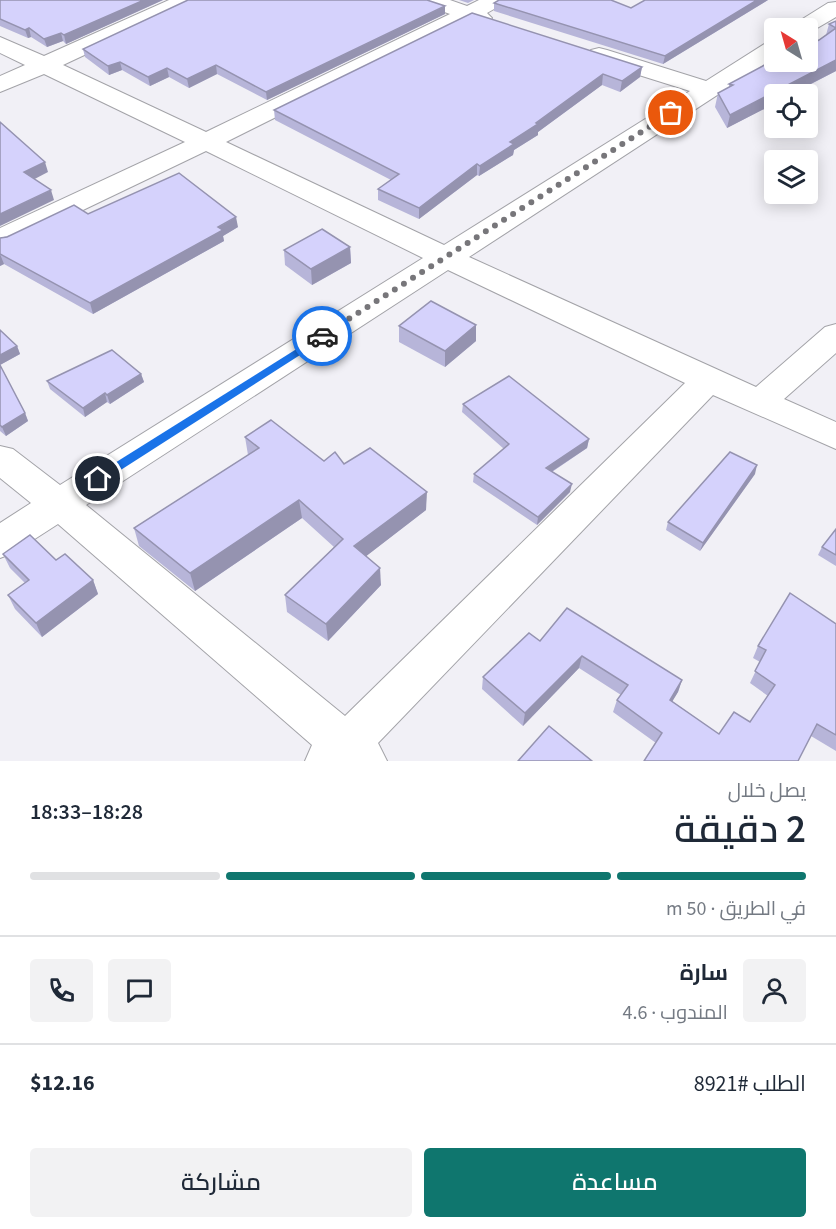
<!DOCTYPE html>
<html lang="ar">
<head>
<meta charset="utf-8">
<style>
	:root { --surface:#fff; --page:#f2f2f3; --text:#1f2937; --muted:#747a83; --line:#e0e1e3; --accent:#0f766e }
	body { margin:0; font-family:"Source Sans 3",Cairo,sans-serif; background:var(--page); color:var(--text); direction:rtl; height:100vh; display:flex; flex-direction:column; font-size:22px; white-space:nowrap }
	* { box-sizing:border-box; margin:0 }
	p { font-size:20px; color:var(--muted) }
	.icon { flex:none; width:33px; height:33px; fill:none; stroke:currentColor; stroke-width:2; stroke-linecap:round; stroke-linejoin:round }
	.map { position:relative; height:761px; overflow:hidden; direction:ltr }
	.details { display:flex; flex-direction:column; background:var(--surface); flex:1 }
	.details>* { flex:none }
	.needle { width:39px; rotate:323deg }
	.fabs { position:absolute; left:764px; top:18px; display:grid; gap:12px }
	.fabs a { display:grid; place-items:center; width:54px; height:54px; border-radius:6px; background:var(--surface); box-shadow:0 3px 15px #0003; font-size:30px }
	.pin { position:absolute; display:grid; place-items:center; width:51px; height:51px; color:#fff; margin:-26px; border:3px solid #fff; border-radius:50%; box-shadow:0 2px 6px #0007 }
	.courier { position:absolute; display:grid; place-items:center; width:60px; height:60px; margin:-30px; border:4px solid #1a73e8; border-radius:50%; background:#fff; color:#222; box-shadow:0 2px 8px #0007 }
	.overview em { font-style:normal; font-weight:600 }
	.overview div { display:flex; flex-direction:column-reverse }
	.overview { display:flex; align-items:center; justify-content:space-between; height:102px; padding:0 30px }
	h1 { font-size:39px; font-weight:600; line-height:45px }
	.bar { display:grid; grid-template-columns:repeat(4,1fr); gap:9px 6px; align-content:center; height:72px; padding:0 30px }
	.bar i { height:8px; border-radius:4px; background:var(--line) }
	.bar .active { background:var(--accent) }
	.bar p { grid-column:span 4 }
	.line { display:flex; align-items:center; gap:15px; padding:0 30px; border-top:2px solid var(--line) }
	.line div { flex:1 }
	.round { display:grid; place-items:center; flex:none; width:63px; height:63px; border-radius:6px; background:var(--page) }
	.action { display:flex; gap:12px; margin-top:auto; padding:12px 30px }
	.action a { flex:1; height:69px; border-radius:6px; background:var(--accent); color:#fff; font-size:24px; font-weight:600; line-height:69px; text-align:center }
	.action a+a { background:var(--page); color:var(--text) }
	.map>svg:first-child { display:block }
</style>
</head>
<body>
<div class="map">
<svg width="836" height="761" viewBox="0 0 836 761">
	<rect width="100%" height="100%" fill="#f1f0f6"/>
	<g fill="none" stroke-linecap="round" stroke-linejoin="round">
		<g stroke="#a3a3a8" stroke-width="2">
			<g id="street">
				<path d="M169,0H197L193,4L63,65L206,132L450,14L422,4L418,0H450L467,6L479,0H507L503,4L487,13L492,18L489,23L481,24L469,21L226,142L444,245L690,91L591,60L588,55L591,50L599,48L607,50L706,81L766,43L774,41V58L469,257L756,387L825,327L836,324V353L784,399L836,422V449L713,395L378,743L387,761H305L312,745L58,524L13,553L0,558V523L31,503L0,478V446L13,449L60,485L423,258L206,151L10,245L0,248V228L185,142L44,74L0,92V76L25,65L0,53V37L44,56ZM448,270L685,383L345,716L86,505Z"/>
				<path d="M836,2V17L807,34V28H793L796,23L828,3Z"/>
			</g>
		</g>
		<use href="#street" fill="#fff" fill-rule="evenodd"/>
	</g>
	<g fill="#b7b5d9">
		<path d="M0,0H163L66,44L63,41L47,47L31,37L28,38L0,26Z"/>
		<path d="M459,0H474L468,3Z"/>
		<path d="M768,0L663,64L494,11V3L631,8Z"/>
		<path d="M445,6V14L267,100L217,74L189,88L169,77L150,86L122,70L109,75L85,57L83,49Z"/>
		<path d="M836,21V71L727,128L715,107L718,93L729,88V84L819,40L826,35L829,24Z"/>
		<path d="M642,67L640,77L620,92L602,85L538,132V135L514,150L513,155L479,176L477,175L419,219L378,200V189L391,180L275,120L274,110Z"/>
		<path d="M88,214L238,227L223,236L224,241L93,314L4,264L0,266V238Z"/>
		<path d="M350,247L351,263L312,285L285,265L284,250Z"/>
		<path d="M476,325V341L445,367L399,342V326Z"/>
		<path d="M0,330L17,346L20,354L0,365L25,413L28,421L6,436L0,431Z"/>
		<path d="M141,374L144,382L110,404L107,402L85,417L50,389L47,381Z"/>
		<path d="M463,404L589,439L587,448L552,472L570,492L537,525L473,482L474,474L504,449L462,412Z"/>
		<path d="M245,437L324,461L344,464L426,510L366,556L381,585L328,641L287,612L285,595L334,547L302,518L195,591L139,546L134,528L248,455Z"/>
		<path d="M755,474L700,551L666,530L668,522Z"/>
		<path d="M836,529V566L818,555L822,547Z"/>
		<path d="M3,554L93,580L98,594L42,637L15,609L8,595L25,583L10,568Z"/>
		<path d="M836,624V751L811,736L656,743L613,712L617,700L621,695L579,668L523,726L482,689L483,677L540,641L682,680L678,692L672,701L719,734L750,722L768,696L750,683L760,662L753,658L758,646Z"/>
	</g>
	<g fill="#9593b0">
		<path d="M144,0H163L66,44L64,35Z"/>
		<path d="M757,0H768L663,64L665,56Z"/>
		<path d="M445,6V14L267,100L266,92Z"/>
		<path d="M29,28L31,37L28,38L25,30Z"/>
		<path d="M61,33L63,41L47,47L44,39Z"/>
		<path d="M836,60V71L791,94H774V104L727,128L730,115Z"/>
		<path d="M120,62L122,70L109,75L108,66Z"/>
		<path d="M216,65L217,74L189,88L187,79Z"/>
		<path d="M642,67L640,77L620,92L622,81Z"/>
		<path d="M167,68L169,77L150,86L148,77Z"/>
		<path d="M603,74L602,85L538,132V135L514,150L513,155L479,176L480,166L510,142Z"/>
		<path d="M45,162L48,172L27,183L24,172Z"/>
		<path d="M477,164V175L419,219V208Z"/>
		<path d="M51,190L54,200L0,226V214Z"/>
		<path d="M236,217L238,227L223,236L224,241L93,314L90,303Z"/>
		<path d="M350,247L351,263L312,285L311,269Z"/>
		<path d="M0,254L4,264L0,266Z"/>
		<path d="M476,325V341L445,367V351Z"/>
		<path d="M17,346L20,354L0,365V355Z"/>
		<path d="M141,374L144,382L110,404L107,395Z"/>
		<path d="M105,393L107,402L85,417L83,408Z"/>
		<path d="M25,413L28,421L6,436L2,427Z"/>
		<path d="M589,439L587,448L545,476L546,468Z"/>
		<path d="M757,465L755,474L700,551L703,543Z"/>
		<path d="M572,484L570,492L537,525L538,517Z"/>
		<path d="M427,492L426,510L356,564L354,546Z"/>
		<path d="M299,500L302,518L195,591L190,573Z"/>
		<path d="M380,568L381,585L328,641L326,624Z"/>
		<path d="M93,580L98,594L42,637L36,623Z"/>
		<path d="M582,656L579,668L523,726L525,713Z"/>
		<path d="M682,680L678,692L666,712L670,700Z"/>
	</g>
	<g fill="#d5d2fc" stroke="#9593b0" stroke-width="1.5">
		<path d="M0,0H144L64,35L61,33L44,39L29,28L25,30L0,19Z"/>
		<path d="M188,0H427L445,6L266,92L216,65L187,79L167,68L148,77L120,62L108,66L83,49Z"/>
		<path d="M499,0H611L631,8L645,0H757L665,56L494,3Z"/>
		<path d="M472,13L642,67L622,81L603,74L536,123L538,124L510,142L514,144L480,166L477,164L419,208L378,189L399,174L274,110Z"/>
		<path d="M836,21V28L829,24Z"/>
		<path d="M836,28V60L730,115L718,93L733,85L729,84L774,60V62H807V43L811,44L819,40Z"/>
		<path d="M0,122L45,162L24,172L51,190L0,214Z"/>
		<path d="M179,173L236,217L218,227L223,230L90,303L0,254V238L7,237L74,205L88,214Z"/>
		<path d="M322,229L350,247L311,269L284,250Z"/>
		<path d="M431,301L476,325L445,351L399,326Z"/>
		<path d="M0,330L17,346L0,355Z"/>
		<path d="M112,350L141,374L107,395L105,393L83,408L47,381Z"/>
		<path d="M0,365L25,413L2,427L0,425Z"/>
		<path d="M509,376L589,439L546,468L572,484L538,517L474,474L509,444L463,404Z"/>
		<path d="M271,420L324,461L335,452L344,464L370,448L427,492L354,546L380,568L326,624L285,595L343,539L299,500L190,573L134,528L259,448L245,437Z"/>
		<path d="M730,452L757,465L703,543L668,522Z"/>
		<path d="M836,529V555L822,547Z"/>
		<path d="M30,535L56,560L65,554L93,580L36,623L8,595L29,580L3,554Z"/>
		<path d="M790,593L836,624V735L817,724L798,761H644L662,733L617,700L628,685L582,656L525,713L483,677L529,633L540,641L567,608L682,680L670,700L719,734L734,712L750,722L775,685L755,671L766,650L758,646Z"/>
		<path d="M549,726L592,761H518Z"/>
	</g>
	<path fill="#1a73e8" d="M322,333L327,336L325,339L102,482H94V476Z"/>
	<g fill="none" stroke-linecap="round" stroke-linejoin="round">
		<path stroke="#77767a" stroke-width="6" stroke-dasharray="0 10.8" d="M322,336L671,113"/>
	</g>
</svg>
<div class="fabs">
<a><svg class="needle" viewBox="-14 -14 28 28"><path d="M0-13l5 13h-10z" fill="#e53935"/><path d="M0 13l5-13h-10z" fill="#747a83"/></svg></a>
<a><svg class="icon" aria-label="locate" viewBox="0 0 24 24"><circle cx="12" cy="12" r="6"/><path d="M12 2v4M12 18v4M2 12h4M18 12h4"/></svg></a>
<a><svg class="icon" aria-label="layers" viewBox="0 0 24 24"><path d="M12 4l9 5-9 5-9-5zM3 14l9 5 9-5"/></svg></a>
</div>
<div class="pin" style="left:671px;top:113px;background:#ea580c"><svg class="icon" aria-label="bag" viewBox="0 0 24 24"><path d="M5 8h14l-1 12H6zM9 8a3 3 0 0 1 6 0"/></svg></div>
<div class="pin" style="left:98px;top:479px;background:#1f2937"><svg class="icon" aria-label="home" viewBox="0 0 24 24"><path d="M3 11l9-7 9 7M6 9v11h12V9"/></svg></div>
<div class="courier" style="left:322px;top:336px"><svg class="icon" aria-label="car" viewBox="0 0 24 24"><path d="M5 17H2v-5l4-1 3-4h7l3 4 3 1v5h-3M9 17h6M6 11h13"/><circle cx="7" cy="17" r="2"/><circle cx="17" cy="17" r="2"/></svg></div>
</div>
<section class="details">
<div class="overview"><div><h1>2 دقيقة</h1><p>يصل خلال</p></div><em>18:28–18:33</em></div>
<div class="bar"><i class="active"></i><i class="active"></i><i class="active"></i><i></i><p>في الطريق · 50 m</p></div>
<div class="line" style="height:108px"><a class="round"><svg class="icon" aria-label="person" viewBox="0 0 24 24"><circle cx="12" cy="8" r="4"/><path d="M4 21q1-7 8-7t8 7"/></svg></a><div><b>سارة</b><p>المندوب · 4.6</p></div><a class="round"><svg class="icon" aria-label="chat" viewBox="0 0 24 24"><path d="M4 5h16v11H9l-5 4z"/></svg></a><a class="round"><svg class="icon" aria-label="phone" viewBox="0 0 24 24"><path d="M5 4h4l2 5-3 2q2 4 5 5l2-3 5 2v4C11 20 4 13 5 4z"/></svg></a></div>
<div class="line" style="height:78px"><div>الطلب #8921</div><b>$12.16</b></div>
<div class="action"><a>مساعدة</a><a>مشاركة</a></div>
</section>
</body>
</html>
